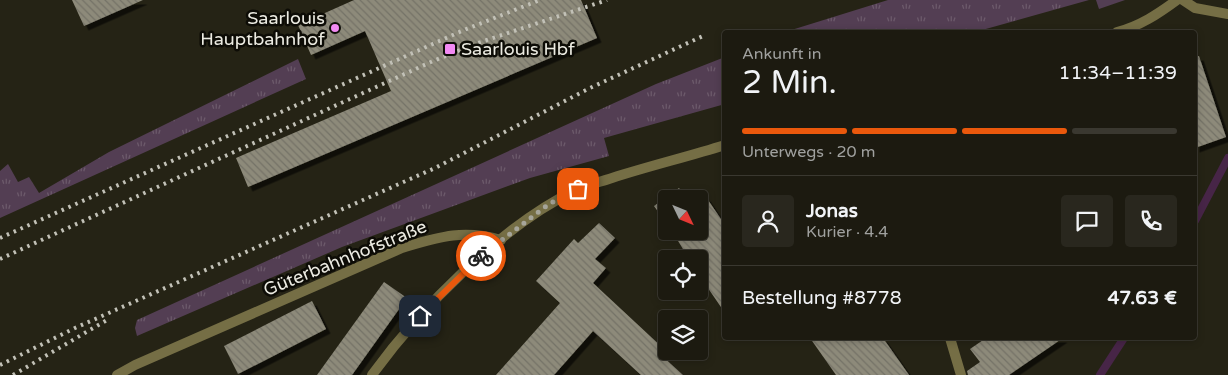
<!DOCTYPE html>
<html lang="de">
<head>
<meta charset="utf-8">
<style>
	:root { --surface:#1c1a10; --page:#29271e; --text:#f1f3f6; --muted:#a0a19f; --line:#3a3830; --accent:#ea580c }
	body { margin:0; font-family:"Varela Round",sans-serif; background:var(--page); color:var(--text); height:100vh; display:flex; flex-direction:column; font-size:19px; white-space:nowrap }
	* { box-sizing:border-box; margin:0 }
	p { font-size:16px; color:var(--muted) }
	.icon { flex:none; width:28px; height:28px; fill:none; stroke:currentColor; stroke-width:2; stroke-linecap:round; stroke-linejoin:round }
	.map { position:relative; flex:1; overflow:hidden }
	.side { position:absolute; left:722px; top:30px; width:475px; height:310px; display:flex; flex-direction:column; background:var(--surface); border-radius:5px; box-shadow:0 2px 8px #0003,0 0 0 1px var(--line) }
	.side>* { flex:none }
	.needle { width:32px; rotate:133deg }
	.buttons { position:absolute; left:658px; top:190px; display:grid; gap:10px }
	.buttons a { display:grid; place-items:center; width:50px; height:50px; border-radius:5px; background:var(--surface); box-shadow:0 2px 8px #0003,0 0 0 1px var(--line); font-size:25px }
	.pin { position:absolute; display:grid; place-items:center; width:42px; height:42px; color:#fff; margin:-21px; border-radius:10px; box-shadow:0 2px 8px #0006 }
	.courier { position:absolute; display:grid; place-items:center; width:50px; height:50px; margin:-25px; border:4px solid #ea580c; border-radius:50%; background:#fff; color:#222; box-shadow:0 1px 6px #0007 }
	.overview em { font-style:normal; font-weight:600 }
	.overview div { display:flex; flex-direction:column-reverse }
	.overview { display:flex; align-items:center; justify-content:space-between; height:85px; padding:0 20px }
	h1 { font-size:32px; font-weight:600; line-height:38px }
	.bar { display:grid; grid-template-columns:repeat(4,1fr); gap:8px 5px; align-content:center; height:60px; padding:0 20px }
	.bar i { height:6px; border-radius:4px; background:var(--line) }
	.bar .active { background:var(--accent) }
	.bar p { grid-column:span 4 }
	.line { display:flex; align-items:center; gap:12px; padding:0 20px; border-top:1px solid var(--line) }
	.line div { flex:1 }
	.round { display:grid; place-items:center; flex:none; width:52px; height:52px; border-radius:5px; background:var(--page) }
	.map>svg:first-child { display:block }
</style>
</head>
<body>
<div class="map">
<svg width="1228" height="375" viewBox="0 0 1228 375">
	<defs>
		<pattern id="grass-tufts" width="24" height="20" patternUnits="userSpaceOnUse" patternTransform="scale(1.25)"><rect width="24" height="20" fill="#533e53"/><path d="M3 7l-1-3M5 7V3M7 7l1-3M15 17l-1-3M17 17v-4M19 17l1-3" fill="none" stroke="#6c5a6b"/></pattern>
		<pattern id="building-back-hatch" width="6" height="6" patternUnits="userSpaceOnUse" patternTransform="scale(1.25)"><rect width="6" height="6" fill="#8d8a7a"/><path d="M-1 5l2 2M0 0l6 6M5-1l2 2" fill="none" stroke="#747267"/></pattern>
		<filter id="shadow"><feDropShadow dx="4.5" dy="4.5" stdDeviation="0" flood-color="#0009"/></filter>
	</defs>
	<rect width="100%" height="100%" fill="#252315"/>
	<g fill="url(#grass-tufts)">
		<path d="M888,0H1089L975,32H785Z"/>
		<path d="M1096,0H1125L1099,9Z"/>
		<path d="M725,57V104L604,138L609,156L530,178L342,247L137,336L135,328L137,320L656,84Z"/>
		<path d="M298,59L306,79L0,218V171L8,164L18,182L29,177L39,193L109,152Z"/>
	</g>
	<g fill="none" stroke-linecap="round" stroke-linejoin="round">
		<g stroke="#472547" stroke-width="8">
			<path d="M1195,221L1228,158"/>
			<path d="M1100,375L1124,338"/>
		</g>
	</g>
	<g fill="url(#building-back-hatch)" filter="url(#shadow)">
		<path d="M72,0H143L84,26Z"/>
		<path d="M354,0H581L597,38L248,187L236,158L391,91L365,31L311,55L298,25Z"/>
		<path d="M1199,56L1226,137L1195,148V57Z"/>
		<path d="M679,188L687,199H666V223L654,206Z"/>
		<path d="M706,197L725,225V313L699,275V259H689L672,231H699V202Z"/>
		<path d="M599,223L615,238L595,259L606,268L593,283L664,349L659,353L683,375H641L593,331L554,375H496L560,303L536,281L574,239L578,243Z"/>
		<path d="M384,282L407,298L352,375H317Z"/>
		<path d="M312,301L326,329L238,374L224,346Z"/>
		<path d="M810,338H883L909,375H836Z"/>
		<path d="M986,338H1063L1009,375H968L967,371L980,362L970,349Z"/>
	</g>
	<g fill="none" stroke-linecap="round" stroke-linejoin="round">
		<g stroke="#756e45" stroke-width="10">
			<path d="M1117,32C1140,26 1158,14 1177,0"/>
			<path d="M950,338L961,375"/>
			<path d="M117,375L135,365L402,248C439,237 463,229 501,240"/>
			<path d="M372,375C420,309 502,225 576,190C587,185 600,182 612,178C649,166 687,157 725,145"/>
		</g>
		<path stroke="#756e45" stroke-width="10" d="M1183,0L1195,8L1228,14"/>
		<g stroke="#c2c1b7" stroke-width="4" stroke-dasharray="2.5 5" stroke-linecap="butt">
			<path d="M0,238L464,30L540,0"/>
			<path d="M0,259L433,61L478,43L607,0"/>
			<path d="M0,365L75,328L435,168L590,88L703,36"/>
			<path d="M13,375L107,320"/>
		</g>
	</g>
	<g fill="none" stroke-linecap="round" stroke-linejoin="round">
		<path stroke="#a6a59a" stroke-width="5" stroke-dasharray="0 9" d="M481,256L549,204L578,189"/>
		<path stroke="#ea580c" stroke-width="6" d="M420,316L481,256"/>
	</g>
	<g fill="#f28af3" stroke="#0d0c06" stroke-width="2">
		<circle cx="335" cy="28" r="5"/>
		<rect x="444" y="43" width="12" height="12" rx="2.5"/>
	</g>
	<g text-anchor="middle" stroke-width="5" stroke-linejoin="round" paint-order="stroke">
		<g font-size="18" fill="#ecebe2" stroke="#0d0c06" text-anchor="end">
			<text x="325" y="24">Saarlouis<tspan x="325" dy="21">Hauptbahnhof</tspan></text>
			<text x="461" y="55" text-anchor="start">Saarlouis Hbf</text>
		</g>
		<g font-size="18" fill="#ecebe2" stroke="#0d0c06">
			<text transform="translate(345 258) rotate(-22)" y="6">Güterbahnhofstraße</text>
		</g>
	</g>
</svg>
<div class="buttons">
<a><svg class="needle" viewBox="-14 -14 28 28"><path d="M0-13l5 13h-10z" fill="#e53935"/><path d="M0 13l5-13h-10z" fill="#a0a19f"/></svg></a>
<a><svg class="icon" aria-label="locate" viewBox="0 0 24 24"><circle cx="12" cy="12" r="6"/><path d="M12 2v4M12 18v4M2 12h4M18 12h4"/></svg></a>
<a><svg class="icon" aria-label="layers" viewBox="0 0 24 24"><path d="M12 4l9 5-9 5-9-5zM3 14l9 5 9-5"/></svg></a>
</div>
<div class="pin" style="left:578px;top:189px;background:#ea580c"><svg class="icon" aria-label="bag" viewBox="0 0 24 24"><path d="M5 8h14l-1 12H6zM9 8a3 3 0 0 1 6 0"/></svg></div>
<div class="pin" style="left:420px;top:316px;background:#1f2937"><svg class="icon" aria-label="home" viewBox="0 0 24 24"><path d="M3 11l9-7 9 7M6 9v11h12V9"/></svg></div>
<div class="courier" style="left:481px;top:256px"><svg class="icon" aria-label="bike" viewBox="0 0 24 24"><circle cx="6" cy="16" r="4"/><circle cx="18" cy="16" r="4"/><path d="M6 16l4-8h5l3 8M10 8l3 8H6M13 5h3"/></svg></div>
<section class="side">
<div class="overview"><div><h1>2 Min.</h1><p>Ankunft in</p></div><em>11:34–11:39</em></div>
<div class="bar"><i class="active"></i><i class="active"></i><i class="active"></i><i></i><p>Unterwegs · 20 m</p></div>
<div class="line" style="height:90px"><a class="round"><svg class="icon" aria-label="person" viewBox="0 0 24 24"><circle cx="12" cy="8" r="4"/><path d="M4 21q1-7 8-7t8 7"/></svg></a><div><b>Jonas</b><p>Kurier · 4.4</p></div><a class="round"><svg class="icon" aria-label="chat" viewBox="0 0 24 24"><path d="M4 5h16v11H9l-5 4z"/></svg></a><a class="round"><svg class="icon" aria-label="phone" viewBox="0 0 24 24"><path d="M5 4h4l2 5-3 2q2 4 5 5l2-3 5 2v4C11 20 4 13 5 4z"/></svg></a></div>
<div class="line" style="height:65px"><div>Bestellung #8778</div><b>47.63 €</b></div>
</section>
</div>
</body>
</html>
